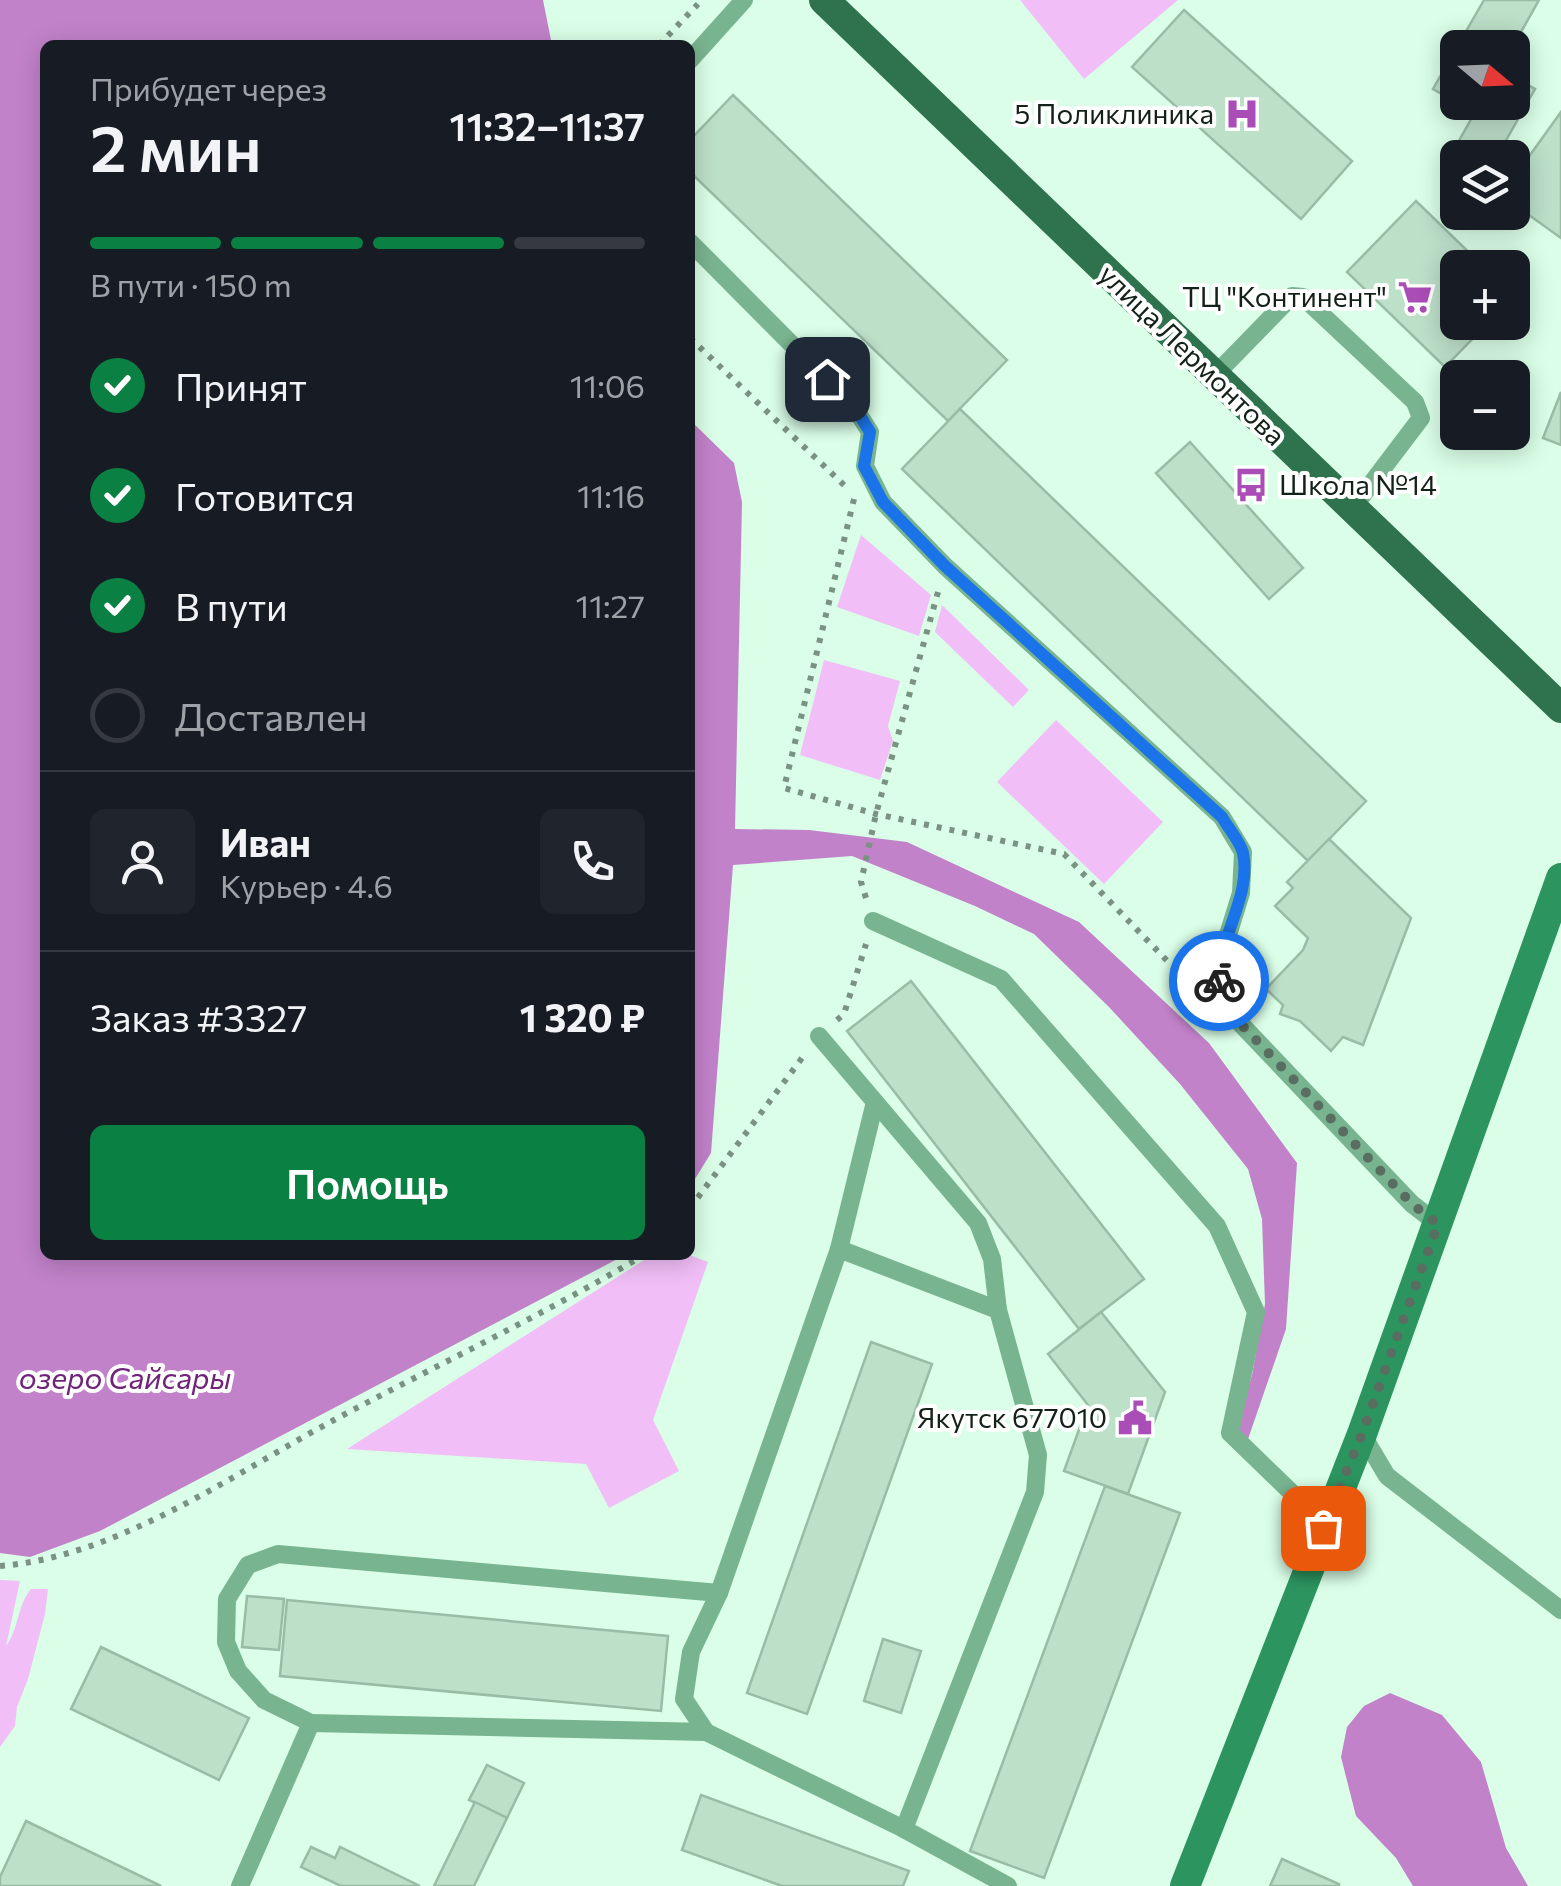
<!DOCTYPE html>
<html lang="ru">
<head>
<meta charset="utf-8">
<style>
	:root { --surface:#171b24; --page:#20242c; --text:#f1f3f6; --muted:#9ea1a6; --line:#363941; --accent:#0b8043 }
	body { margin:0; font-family:Commissioner,sans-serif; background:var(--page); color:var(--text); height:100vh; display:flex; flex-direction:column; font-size:38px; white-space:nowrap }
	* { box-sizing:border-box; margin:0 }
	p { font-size:32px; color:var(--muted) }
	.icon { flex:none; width:55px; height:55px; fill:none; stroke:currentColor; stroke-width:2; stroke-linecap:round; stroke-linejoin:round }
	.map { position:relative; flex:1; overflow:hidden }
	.side { position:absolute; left:40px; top:40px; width:655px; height:1220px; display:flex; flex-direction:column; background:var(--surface); border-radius:15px; box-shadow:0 5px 25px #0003 }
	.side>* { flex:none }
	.needle { width:65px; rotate:109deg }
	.tools { position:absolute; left:1440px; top:30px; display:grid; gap:20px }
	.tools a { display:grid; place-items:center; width:90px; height:90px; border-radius:15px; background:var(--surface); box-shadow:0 5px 25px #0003; font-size:50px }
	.pin { position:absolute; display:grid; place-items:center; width:85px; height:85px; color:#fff; margin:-42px; border-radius:20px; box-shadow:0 5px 15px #0006 }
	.courier { position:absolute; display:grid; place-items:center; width:100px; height:100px; margin:-50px; border:8px solid #1a73e8; border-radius:50%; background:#fff; color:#222; box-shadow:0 2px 12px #0007 }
	.summary em { font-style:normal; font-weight:600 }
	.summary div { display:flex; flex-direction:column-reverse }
	.summary { display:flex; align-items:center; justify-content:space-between; height:170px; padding:0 50px }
	h1 { font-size:65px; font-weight:600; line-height:75px }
	.bar { display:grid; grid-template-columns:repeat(4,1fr); gap:15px 10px; align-content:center; height:120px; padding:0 50px }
	.bar i { height:12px; border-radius:8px; background:var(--line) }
	.bar .on { background:var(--accent) }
	.bar p { grid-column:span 4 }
	.line { display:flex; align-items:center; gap:25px; padding:0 50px; border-top:2px solid var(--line) }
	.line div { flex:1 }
	.round { display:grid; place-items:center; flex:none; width:105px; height:105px; border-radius:15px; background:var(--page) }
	ol { padding:0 50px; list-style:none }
	li { display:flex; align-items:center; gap:30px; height:110px }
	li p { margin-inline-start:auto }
	li .icon { padding:10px; border-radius:50%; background:var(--accent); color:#fff; stroke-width:4 }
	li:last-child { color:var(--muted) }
	li i { width:55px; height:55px; border:5px solid var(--line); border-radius:50% }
	.primary-button { display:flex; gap:20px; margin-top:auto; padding:20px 50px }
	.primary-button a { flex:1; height:115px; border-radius:15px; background:var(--accent); color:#fff; font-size:40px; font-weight:600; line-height:115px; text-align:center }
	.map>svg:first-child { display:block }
</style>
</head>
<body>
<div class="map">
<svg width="1561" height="1886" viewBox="0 0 1561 1886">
	<rect width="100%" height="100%" fill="#dafee7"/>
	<g fill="#f1bef7">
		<path d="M1020,0H1178L1084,79Z"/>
		<path d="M861,535L931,595L919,636L837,607Z"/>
		<path d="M942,605L1029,690L1013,707L935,632Z"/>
		<path d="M824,660L900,681L888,726L893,741L880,780L800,755Z"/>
		<path d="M1056,720L1163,822L1104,884L997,782Z"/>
		<path d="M652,1255H689L708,1262L653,1420L679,1471L609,1508L586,1464L347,1449Z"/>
		<path d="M0,1580L20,1581L6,1646C19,1629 17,1606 31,1589H48L45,1614L28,1679L17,1707L15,1726L0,1747Z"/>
	</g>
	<g fill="#c182c9">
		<path d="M0,0H543L552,45H45V1255H625L100,1531L30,1557L0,1553Z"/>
		<path d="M690,420L734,463L742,502L735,829L809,830L907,842L1079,922L1209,1043L1297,1163L1286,1329L1246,1445L1236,1428L1252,1375L1265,1304L1262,1219L1248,1169L1180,1084L1109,1007L1034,934L975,906L852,856L733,865L711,1153L690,1187Z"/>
		<path d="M1390,1693L1442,1715L1481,1762L1506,1848L1528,1886H1413L1396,1858L1356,1816L1341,1757L1347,1727L1364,1706Z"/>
	</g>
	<g fill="#bde0c9" stroke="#99bca5" stroke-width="2.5">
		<path d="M1484,0H1539L1512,48H1458V102H1481L1475,113L1433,89Z"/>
		<path d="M1184,10L1352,161L1301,219L1132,67Z"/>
		<path d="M1512,76L1535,89L1496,158H1479L1457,144L1481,102H1512Z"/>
		<path d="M733,95L1007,360L948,421L690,172V140Z"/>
		<path d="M1561,112V238L1512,203V180Z"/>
		<path d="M1416,201L1485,268H1458V322H1489L1445,367L1347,272Z"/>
		<path d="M1561,392V445L1543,438Z"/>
		<path d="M960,409L1366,801L1308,861L902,469Z"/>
		<path d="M1190,442L1303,568L1269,599L1156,473Z"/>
		<path d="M1329,839L1411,918L1363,1045L1343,1037L1331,1051L1300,1021L1280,1014L1283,1005L1266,989L1303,950L1308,938L1275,906L1293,888L1287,882Z"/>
		<path d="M911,981L1144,1279L1079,1329L847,1031Z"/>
		<path d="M1101,1312L1165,1392L1128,1494L1064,1471L1088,1405L1048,1354Z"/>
		<path d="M871,1342L932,1364L807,1714L747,1693Z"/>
		<path d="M1105,1486L1180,1513L1044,1878L970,1851Z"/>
		<path d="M247,1596L284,1599L279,1650L242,1647Z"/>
		<path d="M287,1600L668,1636L661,1711L280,1676Z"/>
		<path d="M883,1639L921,1651L901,1713L864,1701Z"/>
		<path d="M101,1647L249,1718L219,1780L71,1709Z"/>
		<path d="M487,1765L524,1783L507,1818L469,1800Z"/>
		<path d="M701,1795L909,1871L903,1886H782L682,1850Z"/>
		<path d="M475,1802L507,1818L474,1886H434Z"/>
		<path d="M26,1821L161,1886H0V1877Z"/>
		<path d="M311,1847L335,1858L340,1847L420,1886H341L301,1867Z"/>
		<path d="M1282,1859L1339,1884V1886H1270Z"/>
	</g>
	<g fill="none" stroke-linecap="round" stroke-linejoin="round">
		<g stroke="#799282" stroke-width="6" stroke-dasharray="5 8" stroke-linecap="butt">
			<path d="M659,45L698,4"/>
			<path d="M690,338L845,486"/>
			<path d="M854,499L784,788L876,814L1064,854L1176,970L1195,979"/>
			<path d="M866,898L861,882L876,814L938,592"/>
			<path d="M837,1020L844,1014L866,944"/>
			<path d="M690,1208L805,1054"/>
			<path d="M0,1566C117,1557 232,1475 334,1420C437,1365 543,1315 644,1255"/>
		</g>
		<g stroke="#79b490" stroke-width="18">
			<path d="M690,60L744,0"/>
			<path d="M690,242L854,407L870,432L865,466L883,502L945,566L1222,817L1243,852L1241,893L1218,967L1219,990L1237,1020L1412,1204L1438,1224"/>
			<path d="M1214,376L1292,296L1303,297L1415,402L1421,418L1352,509"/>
			<path d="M873,921L1001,979L1217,1226L1256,1312L1230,1433L1295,1496L1323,1528"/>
			<path d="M819,1036L978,1223L992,1259L998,1310"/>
			<path d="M839,1249L875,1102"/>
			<path d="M1362,1434L1387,1476L1561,1610"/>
			<path d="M719,1593L839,1249L998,1310L1038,1455L1035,1492L904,1829"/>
			<path d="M311,1723L706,1732"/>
			<path d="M240,1886L311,1723L264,1700L238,1671L226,1642L227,1599L248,1565L278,1554L719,1593L691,1652L684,1699L706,1732L904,1829L1008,1886"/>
		</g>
		<path stroke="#2c945f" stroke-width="30" d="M1185,1886L1362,1434L1561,878"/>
		<path stroke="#2e734d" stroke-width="30" d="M824,0L1561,708"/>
	</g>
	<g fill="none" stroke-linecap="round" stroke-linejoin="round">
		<path stroke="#596e60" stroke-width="10" stroke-dasharray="0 18" d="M1219,981V990L1237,1020L1412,1204L1438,1224L1362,1434L1323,1528"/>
		<path stroke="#1a73e8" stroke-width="12" d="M827,379L854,406L870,432L864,466L883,502L945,566L1222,817C1228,828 1240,841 1243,853C1252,896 1218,938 1219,981"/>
	</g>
	<defs>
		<g id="hospital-bare" transform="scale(2.7)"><path d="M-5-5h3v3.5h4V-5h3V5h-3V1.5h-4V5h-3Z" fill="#aa4db6" stroke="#fff" stroke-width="2.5" paint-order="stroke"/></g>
		<g id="supermarket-bare" transform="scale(2.7)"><path d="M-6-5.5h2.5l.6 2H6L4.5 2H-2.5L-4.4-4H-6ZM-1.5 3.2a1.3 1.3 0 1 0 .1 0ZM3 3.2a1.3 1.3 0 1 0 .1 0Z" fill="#aa4db6" stroke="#fff" stroke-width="2.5" paint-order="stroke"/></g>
		<g id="bus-bare" transform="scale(2.7)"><path d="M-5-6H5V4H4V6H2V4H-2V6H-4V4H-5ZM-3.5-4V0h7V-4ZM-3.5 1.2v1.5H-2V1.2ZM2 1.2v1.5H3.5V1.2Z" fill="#aa4db6" stroke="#fff" stroke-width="2.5" paint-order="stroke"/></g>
		<g id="civic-bare" transform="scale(2.7)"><path d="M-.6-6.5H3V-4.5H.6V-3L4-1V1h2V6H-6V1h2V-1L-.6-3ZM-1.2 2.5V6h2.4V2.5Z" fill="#aa4db6" stroke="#fff" stroke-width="2.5" paint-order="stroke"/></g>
	</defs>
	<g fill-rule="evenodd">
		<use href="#hospital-bare" x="1242" y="114"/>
		<use href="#supermarket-bare" x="1415" y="297"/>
		<use href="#bus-bare" x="1251" y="485"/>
		<use href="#civic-bare" x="1135" y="1418"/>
	</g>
	<g text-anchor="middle" stroke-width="8" stroke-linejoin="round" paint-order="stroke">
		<g font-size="28" fill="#132118" stroke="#fff" text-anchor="end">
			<text x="1214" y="124">5 Поликлиника</text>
			<text x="1387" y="307">ТЦ "Континент"</text>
			<text x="1279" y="495" text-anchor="start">Школа №14</text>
			<text x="1107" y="1428">Якутск 677010</text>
		</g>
		<g font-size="28" fill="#132118" stroke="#fff">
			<text transform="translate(1192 355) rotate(44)" y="10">улица Лермонтова</text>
		</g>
		<g font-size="30" font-style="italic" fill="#6f2379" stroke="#fff">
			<text x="125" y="1389">озеро Сайсары</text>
		</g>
	</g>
</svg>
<div class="tools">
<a><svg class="needle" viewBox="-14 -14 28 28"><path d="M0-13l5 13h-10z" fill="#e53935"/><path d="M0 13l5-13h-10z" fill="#9ea1a6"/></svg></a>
<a><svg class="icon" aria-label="layers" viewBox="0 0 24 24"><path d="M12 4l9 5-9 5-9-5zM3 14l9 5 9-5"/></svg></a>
<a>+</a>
<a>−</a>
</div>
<div class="pin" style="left:1323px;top:1528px;background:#ea580c"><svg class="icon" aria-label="bag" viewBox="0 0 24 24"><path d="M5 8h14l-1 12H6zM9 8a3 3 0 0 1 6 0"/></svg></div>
<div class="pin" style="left:827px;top:379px;background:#1f2937"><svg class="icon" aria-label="home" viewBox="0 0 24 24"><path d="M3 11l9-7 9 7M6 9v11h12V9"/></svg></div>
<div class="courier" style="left:1219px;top:981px"><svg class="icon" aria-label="bike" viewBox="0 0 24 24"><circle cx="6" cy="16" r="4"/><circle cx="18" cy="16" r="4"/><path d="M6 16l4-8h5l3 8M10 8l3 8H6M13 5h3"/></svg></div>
<section class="side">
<div class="summary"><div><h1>2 мин</h1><p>Прибудет через</p></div><em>11:32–11:37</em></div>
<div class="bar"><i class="on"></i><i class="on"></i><i class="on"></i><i></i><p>В пути · 150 m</p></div>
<ol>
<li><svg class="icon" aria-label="check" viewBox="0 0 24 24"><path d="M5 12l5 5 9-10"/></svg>Принят<p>11:06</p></li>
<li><svg class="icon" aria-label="check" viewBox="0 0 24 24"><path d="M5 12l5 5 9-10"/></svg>Готовится<p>11:16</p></li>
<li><svg class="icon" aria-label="check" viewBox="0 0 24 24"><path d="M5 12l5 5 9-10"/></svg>В пути<p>11:27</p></li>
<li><i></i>Доставлен</li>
</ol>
<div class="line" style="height:180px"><a class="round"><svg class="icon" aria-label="person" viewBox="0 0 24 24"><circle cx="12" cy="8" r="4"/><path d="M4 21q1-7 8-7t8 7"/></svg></a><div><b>Иван</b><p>Курьер · 4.6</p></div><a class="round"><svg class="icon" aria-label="phone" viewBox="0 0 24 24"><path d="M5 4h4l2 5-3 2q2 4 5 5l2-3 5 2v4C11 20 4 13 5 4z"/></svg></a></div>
<div class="line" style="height:130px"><div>Заказ #3327</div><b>1 320 ₽</b></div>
<div class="primary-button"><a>Помощь</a></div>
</section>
</div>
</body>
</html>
